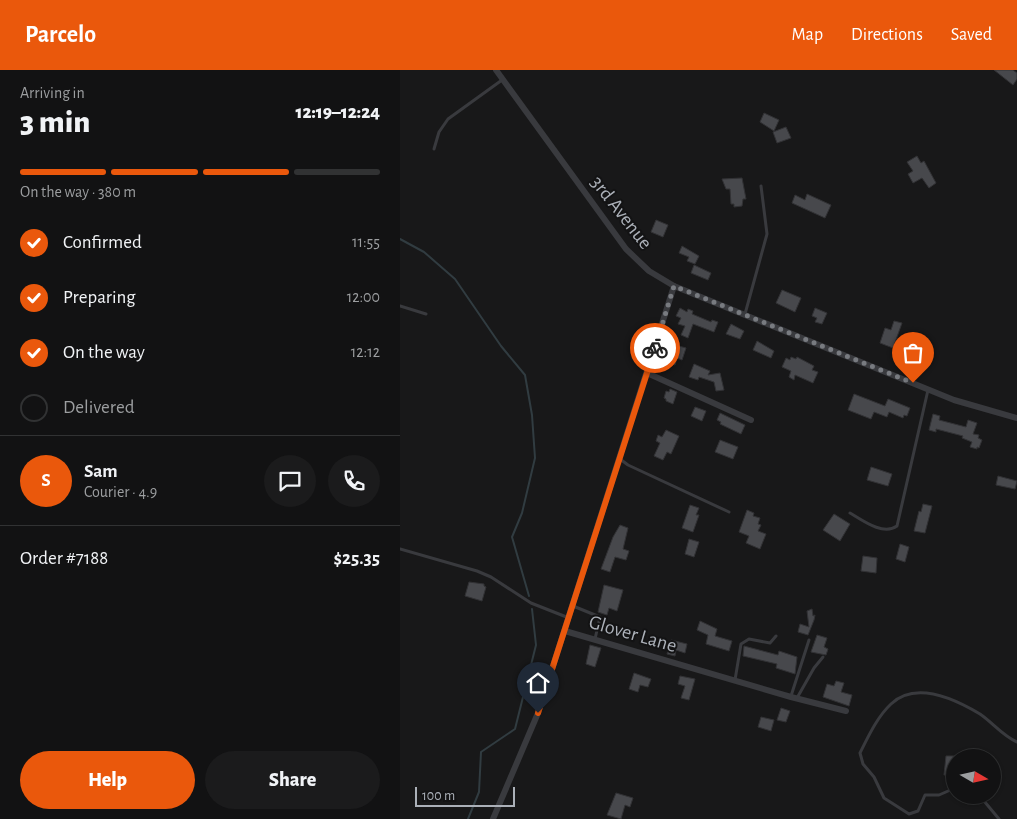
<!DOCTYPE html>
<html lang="en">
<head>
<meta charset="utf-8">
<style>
	:root { --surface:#121213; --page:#1b1b1c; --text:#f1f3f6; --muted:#9c9ea0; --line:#313233; --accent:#ea580c }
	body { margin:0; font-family:"Alegreya Sans",sans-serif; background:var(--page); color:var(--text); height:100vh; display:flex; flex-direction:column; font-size:19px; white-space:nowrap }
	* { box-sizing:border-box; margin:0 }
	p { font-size:16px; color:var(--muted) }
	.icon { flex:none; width:28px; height:28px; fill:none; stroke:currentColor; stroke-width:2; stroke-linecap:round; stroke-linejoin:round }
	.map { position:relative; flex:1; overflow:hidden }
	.drawer { display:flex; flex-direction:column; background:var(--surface); width:400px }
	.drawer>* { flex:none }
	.needle { width:32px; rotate:99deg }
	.fabs { position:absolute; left:546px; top:679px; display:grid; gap:10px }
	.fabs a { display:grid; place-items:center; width:55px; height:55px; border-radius:50%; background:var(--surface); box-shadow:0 1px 4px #0004,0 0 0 1px var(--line); font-size:25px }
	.scale { position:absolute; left:15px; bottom:12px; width:100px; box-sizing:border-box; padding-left:5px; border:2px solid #abb0b8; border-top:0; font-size:14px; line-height:18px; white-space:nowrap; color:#abb0b8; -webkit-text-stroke:4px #131314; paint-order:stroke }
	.pin { position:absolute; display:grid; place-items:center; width:42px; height:42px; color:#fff; margin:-51px -21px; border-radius:50% 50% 50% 0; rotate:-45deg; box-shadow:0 0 5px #0007 }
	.pin .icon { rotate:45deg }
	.courier { position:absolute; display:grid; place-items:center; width:50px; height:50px; margin:-25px; border:4px solid #ea580c; border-radius:50%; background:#fff; color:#222; box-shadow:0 1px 6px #0007 }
	.headline em { font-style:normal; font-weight:800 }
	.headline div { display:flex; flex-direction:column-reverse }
	.headline { display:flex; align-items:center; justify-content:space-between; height:85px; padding:0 20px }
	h1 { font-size:32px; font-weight:800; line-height:38px }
	.bar { display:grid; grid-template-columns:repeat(4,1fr); gap:8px 5px; align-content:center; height:60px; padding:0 20px }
	.bar i { height:6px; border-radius:4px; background:var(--line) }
	.bar .selected { background:var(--accent) }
	.bar p { grid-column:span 4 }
	.line { display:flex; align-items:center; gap:12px; padding:0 20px; border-top:1px solid var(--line) }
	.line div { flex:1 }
	.round { display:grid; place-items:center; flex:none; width:52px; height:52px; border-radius:26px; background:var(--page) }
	ol { padding:0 20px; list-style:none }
	li { display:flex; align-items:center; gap:15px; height:55px }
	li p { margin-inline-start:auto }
	li .icon { padding:5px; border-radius:50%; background:var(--accent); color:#fff; stroke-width:4 }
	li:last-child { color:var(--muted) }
	li i { width:28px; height:28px; border:2px solid var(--line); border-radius:50% }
	.primary-button { display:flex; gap:10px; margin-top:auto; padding:10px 20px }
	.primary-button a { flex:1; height:58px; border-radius:30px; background:var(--accent); color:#fff; font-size:20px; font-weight:800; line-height:58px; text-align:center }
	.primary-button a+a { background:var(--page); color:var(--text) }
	header { display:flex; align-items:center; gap:30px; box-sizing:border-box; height:70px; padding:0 25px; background:var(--accent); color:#fff }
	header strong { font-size:24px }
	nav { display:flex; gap:28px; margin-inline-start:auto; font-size:18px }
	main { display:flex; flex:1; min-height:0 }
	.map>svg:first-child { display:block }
</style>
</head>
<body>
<header>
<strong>Parcelo</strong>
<nav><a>Map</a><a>Directions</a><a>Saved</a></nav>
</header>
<main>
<section class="drawer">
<div class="headline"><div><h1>3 min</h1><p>Arriving in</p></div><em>12:19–12:24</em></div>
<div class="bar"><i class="selected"></i><i class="selected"></i><i class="selected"></i><i></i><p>On the way · 380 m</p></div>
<ol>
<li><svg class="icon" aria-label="check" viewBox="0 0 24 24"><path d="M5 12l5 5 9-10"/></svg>Confirmed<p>11:55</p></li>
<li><svg class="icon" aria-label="check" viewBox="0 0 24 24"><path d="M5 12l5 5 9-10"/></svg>Preparing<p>12:00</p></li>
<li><svg class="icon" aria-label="check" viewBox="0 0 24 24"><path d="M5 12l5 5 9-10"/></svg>On the way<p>12:12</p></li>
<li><i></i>Delivered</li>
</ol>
<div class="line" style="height:90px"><b class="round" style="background:var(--accent);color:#fff">S</b><div><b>Sam</b><p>Courier · 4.9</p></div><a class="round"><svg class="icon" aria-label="chat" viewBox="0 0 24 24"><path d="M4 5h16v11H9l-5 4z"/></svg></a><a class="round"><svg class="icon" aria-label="phone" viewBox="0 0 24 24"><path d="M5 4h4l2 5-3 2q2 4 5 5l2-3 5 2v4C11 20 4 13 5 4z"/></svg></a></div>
<div class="line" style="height:65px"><div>Order #7188</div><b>$25.35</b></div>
<div class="primary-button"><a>Help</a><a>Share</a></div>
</section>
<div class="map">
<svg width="617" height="749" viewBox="0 0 617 749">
	<rect width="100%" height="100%" fill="#181819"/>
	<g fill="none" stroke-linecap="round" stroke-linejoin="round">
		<g stroke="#313c41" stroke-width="2">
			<path d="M0,169L24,182L55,209L101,276L125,305L132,345L135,388L122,443L112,467L129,526"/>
			<path d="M68,749L79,722L81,682L115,659L136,575L132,539"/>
		</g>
	</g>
	<g fill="#47484c" stroke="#323235">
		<path d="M594,0H613L617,3V9L613,15Z"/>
		<path d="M364,43L379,50L374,61L360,52Z"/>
		<path d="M386,57L391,68L377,73L373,62Z"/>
		<path d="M517,86L521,93L524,91L536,113L529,118L522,108L513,113L508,104L513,101L507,92Z"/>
		<path d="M342,108L346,129H343L342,136L334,137V134H331L330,119H326L322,109Z"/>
		<path d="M407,124L431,135L425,148L392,133L395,125L405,130Z"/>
		<path d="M256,150L268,155L263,167L251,162Z"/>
		<path d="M282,176L299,186L295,194L287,191L289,187L279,183Z"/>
		<path d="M294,195L311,203L308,210L291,203Z"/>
		<path d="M382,220L401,228L395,242L376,233Z"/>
		<path d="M280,238L287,242L288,239L293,241L292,244L311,252L312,250L318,252L314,262L293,254L288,268L281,265L285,256L278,254L281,248L276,246Z"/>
		<path d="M415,238L427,243L422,254L415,252L417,248L412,246Z"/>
		<path d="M494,251L502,253L493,278L480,273L485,258L491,260Z"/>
		<path d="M331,254L344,261L340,269L326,264Z"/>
		<path d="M357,271L374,281L371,288L353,280Z"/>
		<path d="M272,274L286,278L282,290L277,288L275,295L266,292Z"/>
		<path d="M391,287L396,289L397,287L414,296L412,300L418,302L413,313L395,305L394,310L389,307L391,301L382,297L386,288L390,290Z"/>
		<path d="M294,294L310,301L308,305L320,303L324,320L316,321L314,312L299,307L298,310L289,307Z"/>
		<path d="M270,319L277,322L273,334L266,331V329L264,328L266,321L269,322Z"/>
		<path d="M454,324L485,336L488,329L510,338L507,346L504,345L503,348L489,342L487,347L474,342L471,349L448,340Z"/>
		<path d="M295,337L306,341L302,351L291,346Z"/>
		<path d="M320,343L345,355L341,364L320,354L321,352L317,350Z"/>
		<path d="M533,344L540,346L539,350L566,357L568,350L577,353L573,364L579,365L578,368L582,370L579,378L577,377V379L570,377L572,372L562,368L563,366L536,359V362L529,360Z"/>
		<path d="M266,360L279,366L271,384L267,382L263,390L254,386L260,373L256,371L258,365L262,367Z"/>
		<path d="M320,370L338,377L333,389L315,382Z"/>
		<path d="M471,397L492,404L488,416L467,410Z"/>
		<path d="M598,406L617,411L615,419L596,415Z"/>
		<path d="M523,434L532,436L525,463L514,461L519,441L521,442Z"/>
		<path d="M290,435L299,438L296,445H299L293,462L282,458Z"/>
		<path d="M347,440L354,443L353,446L360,448L358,454L361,455L358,461L366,464L360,479L346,473L349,466L339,462Z"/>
		<path d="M434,444L450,454L440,471L423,460Z"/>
		<path d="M220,455L228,458L223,479L229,481L226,490L215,487L210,502L201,499L213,467Z"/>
		<path d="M289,469L299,472L294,487L285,484Z"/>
		<path d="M500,474L509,477L505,492L496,489Z"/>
		<path d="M463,486L477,488L476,503L461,501Z"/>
		<path d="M69,512L84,514V516L86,517L82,531L65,526Z"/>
		<path d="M204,515L223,520L217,541L209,538L207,545L198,542Z"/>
		<path d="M412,539L413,546L415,545L414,550L408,565L398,562L400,554L409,557L407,541Z"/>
		<path d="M300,551L317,559L315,566L332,571L329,581L306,574L308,565L297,560Z"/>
		<path d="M417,565L427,568L424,577L428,579L426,585L411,582Z"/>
		<path d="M271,570L287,574L285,583L276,580L275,586L267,584Z"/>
		<path d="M190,575L201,578L195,597L186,594Z"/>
		<path d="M344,576L378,585L379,581L397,587L395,604L376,598L377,594L343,586Z"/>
		<path d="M234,603L251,609L248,617L240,615L238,622L229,619Z"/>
		<path d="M280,606L295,609L289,630L281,628L285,616L278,614Z"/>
		<path d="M436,611L444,613L441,622L452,625L449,636L423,627L427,614L434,616Z"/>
		<path d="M381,638L390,641L386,652L377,650Z"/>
		<path d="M361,647L374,650L371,661L358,657Z"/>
		<path d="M546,686H555V709H548L549,705H544Z"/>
		<path d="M216,723L233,728L230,737L225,735L221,749L207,745Z"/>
	</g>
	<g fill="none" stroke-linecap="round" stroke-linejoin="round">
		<g stroke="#393a3e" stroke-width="3">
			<path d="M34,79L39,62L48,49L102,10"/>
			<path d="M0,236L26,244"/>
			<path d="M345,244L367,164L361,116"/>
			<path d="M220,389L228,395L329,442"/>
			<path d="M450,443C462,450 483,466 497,456L528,320"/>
			<path d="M0,479L77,501L91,507L131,533L169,548"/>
			<path d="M173,536L200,547L195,569"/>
			<path d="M335,610L341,574L349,569L370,573L376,566"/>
			<path d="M391,626L409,570"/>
			<path d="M397,628L414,598L423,587"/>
			<path d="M555,718L539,725H525L518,741L509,744L484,728L474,707L463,694L460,683C468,667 477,647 491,634C516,610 555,629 580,644C593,653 603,666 617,672"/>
			<path d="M579,725L599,749"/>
		</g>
		<g stroke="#393a3e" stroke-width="6">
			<path d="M96,0L226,179L249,201L274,216L554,330L617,348"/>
			<path d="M247,303L351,350"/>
			<path d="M165,561L391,627L446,641"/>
			<path d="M93,749L138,643L274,216"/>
		</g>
	</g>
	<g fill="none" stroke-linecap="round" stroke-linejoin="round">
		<path stroke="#787b80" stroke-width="5" stroke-dasharray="0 9" d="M255,278L274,216L513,313"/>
		<path stroke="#ea580c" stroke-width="6" d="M138,643L255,278"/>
	</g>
	<g text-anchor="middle" stroke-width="4" stroke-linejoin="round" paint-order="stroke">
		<g font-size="20" fill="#abb0b8" stroke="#131314">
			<text transform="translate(222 142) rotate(52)" y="7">3rd Avenue</text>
			<text transform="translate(233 563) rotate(16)" y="7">Glover Lane</text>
		</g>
	</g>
</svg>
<div class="fabs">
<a><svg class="needle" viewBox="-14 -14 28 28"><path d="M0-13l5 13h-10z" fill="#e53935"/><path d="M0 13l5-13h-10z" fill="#9c9ea0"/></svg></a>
</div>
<div class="scale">100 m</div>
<div class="pin" style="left:513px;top:313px;background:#ea580c"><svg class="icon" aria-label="bag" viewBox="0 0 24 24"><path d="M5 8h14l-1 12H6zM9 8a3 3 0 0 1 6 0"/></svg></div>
<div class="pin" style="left:138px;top:643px;background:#1f2937"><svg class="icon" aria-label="home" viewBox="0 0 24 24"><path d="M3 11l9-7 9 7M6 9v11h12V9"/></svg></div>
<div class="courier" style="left:255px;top:278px"><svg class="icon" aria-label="bike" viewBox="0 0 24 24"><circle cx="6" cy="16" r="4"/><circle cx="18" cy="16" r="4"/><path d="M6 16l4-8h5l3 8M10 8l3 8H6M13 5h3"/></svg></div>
</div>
</main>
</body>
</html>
